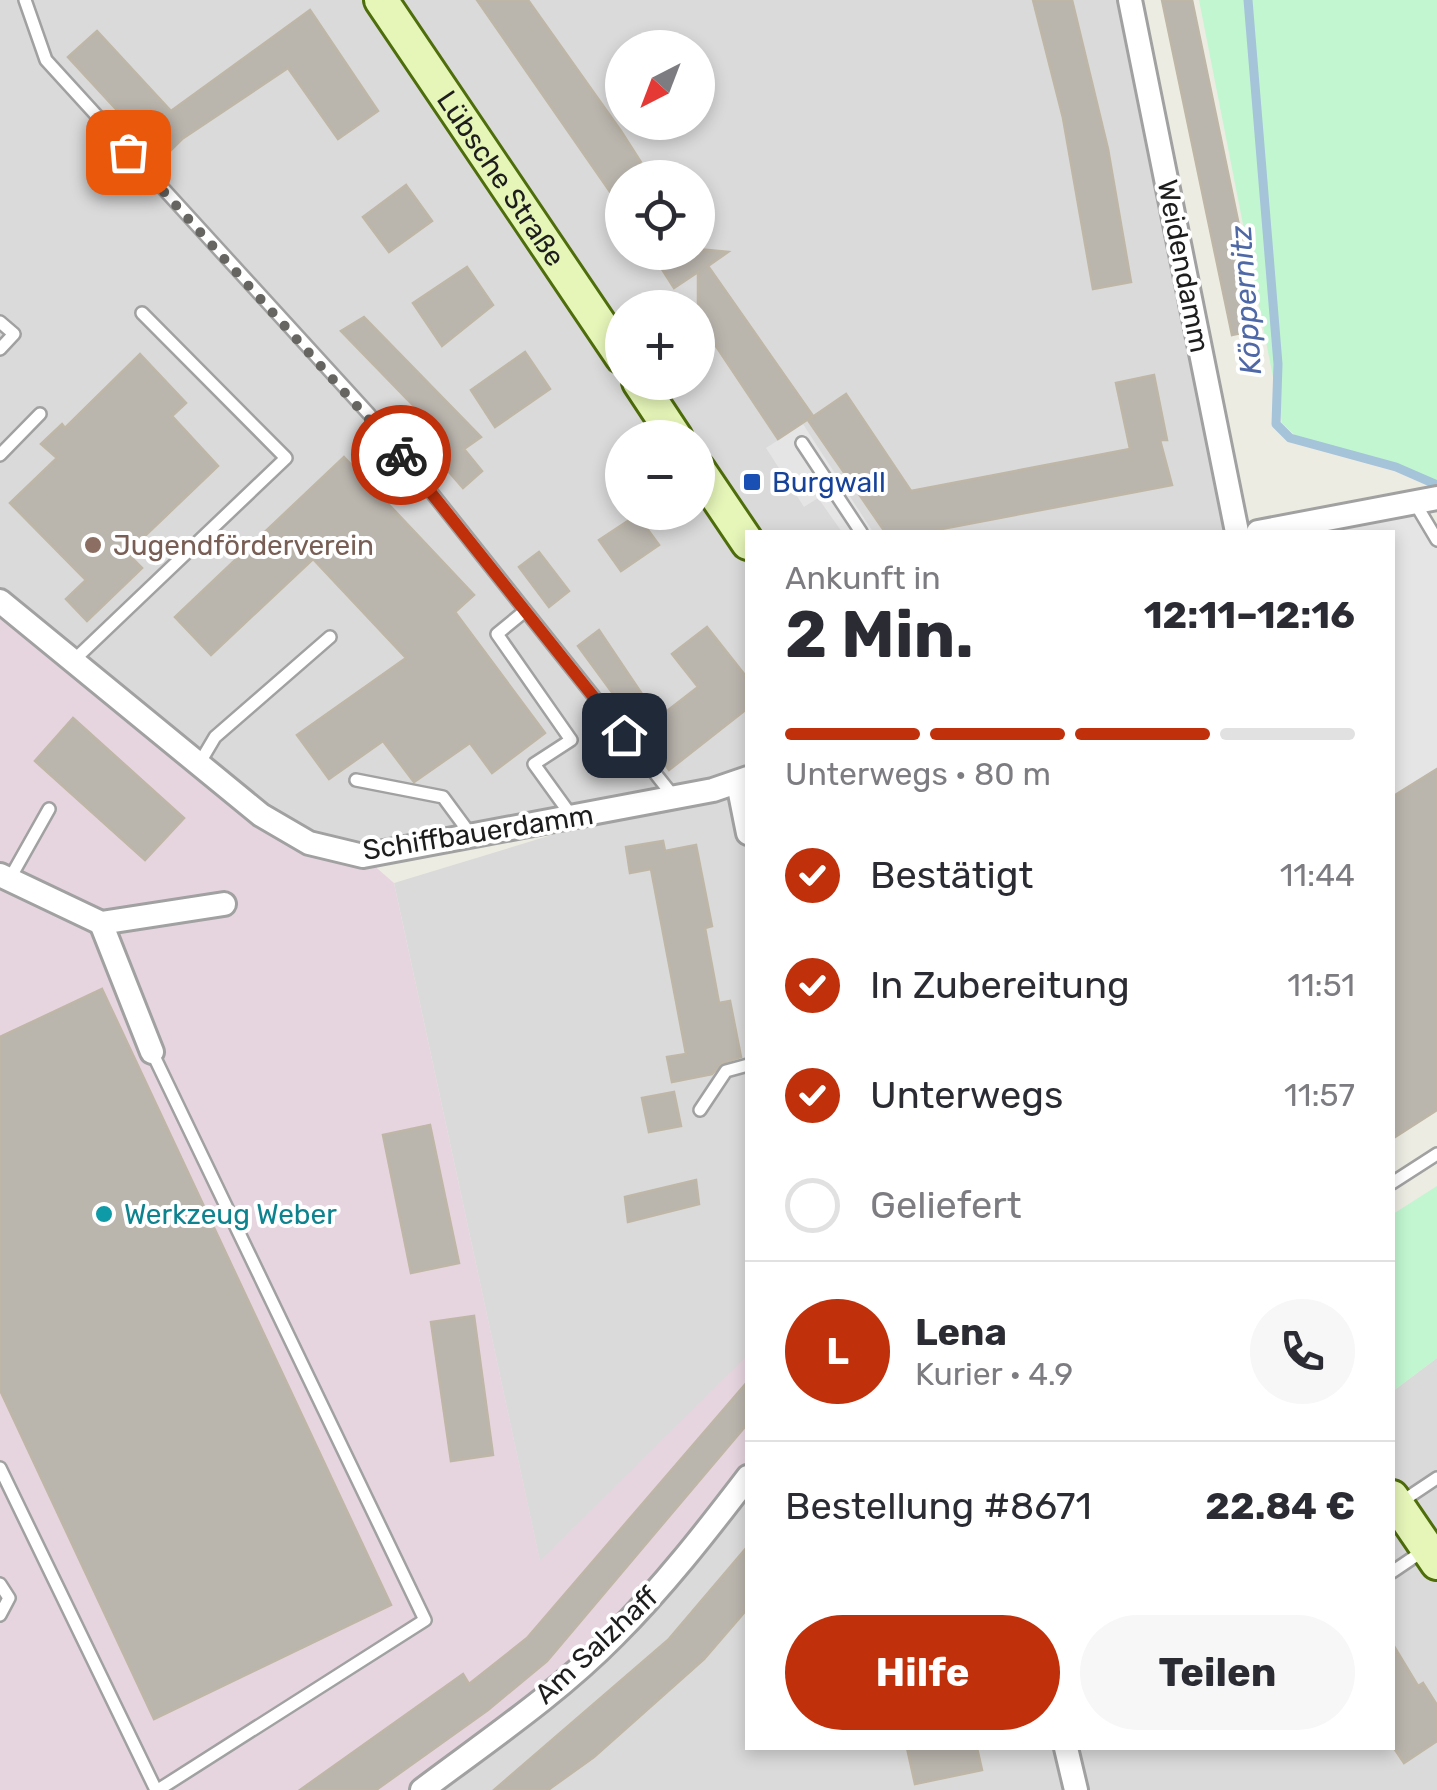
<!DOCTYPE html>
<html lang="de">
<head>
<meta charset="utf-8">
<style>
	:root { --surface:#fff; --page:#f7f7f7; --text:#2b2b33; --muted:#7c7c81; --line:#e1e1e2; --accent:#bf300b }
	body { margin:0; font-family:Rubik,sans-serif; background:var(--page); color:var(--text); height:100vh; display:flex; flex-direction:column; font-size:38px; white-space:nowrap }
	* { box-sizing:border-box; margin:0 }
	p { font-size:32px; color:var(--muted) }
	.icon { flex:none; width:55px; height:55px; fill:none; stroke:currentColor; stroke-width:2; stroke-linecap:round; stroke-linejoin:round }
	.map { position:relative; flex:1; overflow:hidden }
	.details { position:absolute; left:745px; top:530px; width:650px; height:1220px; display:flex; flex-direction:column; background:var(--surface); border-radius:0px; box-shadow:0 5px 15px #0003 }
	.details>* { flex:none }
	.needle { width:65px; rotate:222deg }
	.fabs { position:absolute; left:605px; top:30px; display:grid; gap:20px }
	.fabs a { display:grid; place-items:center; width:110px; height:110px; border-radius:50%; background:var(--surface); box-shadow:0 5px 15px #0003; font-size:50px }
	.pin { position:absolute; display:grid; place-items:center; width:85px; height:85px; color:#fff; margin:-42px; border-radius:20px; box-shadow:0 5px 15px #0006 }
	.courier { position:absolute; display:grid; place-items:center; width:100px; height:100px; margin:-50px; border:8px solid #bf300b; border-radius:50%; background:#fff; color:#222; box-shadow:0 2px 12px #0007 }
	.summary em { font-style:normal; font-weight:700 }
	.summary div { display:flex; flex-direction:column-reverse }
	.summary { display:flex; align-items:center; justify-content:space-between; height:170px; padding:0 40px }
	h1 { font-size:65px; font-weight:700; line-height:75px }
	.bar { display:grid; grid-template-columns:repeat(4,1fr); gap:15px 10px; align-content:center; height:120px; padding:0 40px }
	.bar i { height:12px; border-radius:8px; background:var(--line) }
	.bar .on { background:var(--accent) }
	.bar p { grid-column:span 4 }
	.line { display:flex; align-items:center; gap:25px; padding:0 40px; border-top:2px solid var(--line) }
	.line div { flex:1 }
	.round { display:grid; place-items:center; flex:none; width:105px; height:105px; border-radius:52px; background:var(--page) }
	ol { padding:0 40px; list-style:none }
	li { display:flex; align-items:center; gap:30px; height:110px }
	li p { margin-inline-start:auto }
	li .icon { padding:10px; border-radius:50%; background:var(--accent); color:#fff; stroke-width:4 }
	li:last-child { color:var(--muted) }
	li i { width:55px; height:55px; border:5px solid var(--line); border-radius:50% }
	.cta { display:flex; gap:20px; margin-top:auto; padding:20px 40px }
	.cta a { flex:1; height:115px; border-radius:60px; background:var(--accent); color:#fff; font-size:40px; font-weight:700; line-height:115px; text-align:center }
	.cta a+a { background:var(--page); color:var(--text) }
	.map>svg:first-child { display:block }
</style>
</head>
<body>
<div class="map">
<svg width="1437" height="1790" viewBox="0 0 1437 1790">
	<rect width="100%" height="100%" fill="#edece3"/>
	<path fill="#dbdada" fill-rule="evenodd" d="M0,0H1130L1237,532H748V1748H1392L1393,1391L1437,1358V1790H241L540,1562L394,883L660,802L363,856L309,843L0,601ZM622,48H698V122H622ZM622,178H698V252H622ZM622,308H698V382H622ZM622,438H698V512H622Z"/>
	<path fill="#e6d5df" d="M0,601L261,814L363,856L394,883L540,1561L747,1356V1477L613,1638L422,1790H0Z"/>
	<g fill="#c1f6d0">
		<path d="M1199,0H1437V488L1408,468L1297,437L1282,423Z"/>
		<path d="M1437,1186V1358L1393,1391V1214Z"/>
	</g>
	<g fill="#e5e5e5">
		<path d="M803,424L873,532H842L818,498L804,507L766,448Z"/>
		<path d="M1415,503L1437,540V769L1393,797L1392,532H1258Z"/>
	</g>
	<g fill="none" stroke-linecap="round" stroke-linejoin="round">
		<path stroke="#a5c3d9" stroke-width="9" d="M1248,0L1278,364L1276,424L1290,438L1396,467L1437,485"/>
	</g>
	<g fill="#bab5ad" stroke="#beb6a6" stroke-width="2.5">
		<path d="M477,0H528L621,131L651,178H622V209Z"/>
		<path d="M1033,0H1072L1108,149L1131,282L1093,289L1063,118Z"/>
		<path d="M1162,0H1192L1242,240L1237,241L1255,330L1232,335Z"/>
		<path d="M310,10L378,111L338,139L288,68L182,139L162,159L68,57L97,31L171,111Z"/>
		<path d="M406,185L432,221L389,252L363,217Z"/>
		<path d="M698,249L728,252L708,266L813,416L778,439L698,319V272L674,288L651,252Z"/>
		<path d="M467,267L493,305L442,346L413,303Z"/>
		<path d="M364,317L481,437L464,449L482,471L463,488L422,441L436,429L341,331Z"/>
		<path d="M525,352L550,389L495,427L471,390Z"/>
		<path d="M140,354L186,403L172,416L218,466L127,553L142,568L87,621L66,599L86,580L10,503L57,458L41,444L62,424L65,428Z"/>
		<path d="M1154,375L1167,440H1160L1172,485L926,532H885L808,420L846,394L911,491L1130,449L1116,383Z"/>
		<path d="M344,457L474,595L455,612L545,733L492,773L470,743L414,782L383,741L329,779L297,735L406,658L313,559L211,655L175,617Z"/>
		<path d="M637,515L659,545L621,571L599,540Z"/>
		<path d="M539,552L569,591L549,607L519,567Z"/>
		<path d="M707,627L748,679V708L669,770L578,646L599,630L658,718L698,687L672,654Z"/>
		<path d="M73,718L184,818L145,860L35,761Z"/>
		<path d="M1437,769V1110L1392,1139V797Z"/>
		<path d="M663,841L665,851L696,845L712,926L705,928L719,1003L730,1001L741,1057L722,1063L712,1074L672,1082L667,1057L686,1054L651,869L630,873L626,847Z"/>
		<path d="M102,989L391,1605L154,1719L0,1390V1037Z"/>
		<path d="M674,1092L681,1126L649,1132L642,1098Z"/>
		<path d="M430,1125L459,1263L411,1273L383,1135Z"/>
		<path d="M696,1180L699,1204L628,1222L625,1197Z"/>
		<path d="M474,1316L493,1455L451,1461L431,1322Z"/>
		<path d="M748,1381V1423L547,1661L488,1710L376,1790H300L463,1674L469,1684L527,1638Z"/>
		<path d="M748,1546V1608L704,1659L594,1757L548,1790H494L668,1640Z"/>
		<path d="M1392,1643L1418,1686L1423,1683L1437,1705V1741L1404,1763L1392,1745Z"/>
		<path d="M907,1748H977L982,1770L915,1784Z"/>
	</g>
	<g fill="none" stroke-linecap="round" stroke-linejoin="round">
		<g stroke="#a1a1a1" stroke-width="16">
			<g id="lane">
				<path d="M25,0L46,60L369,414L674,797"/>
				<path d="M0,322L14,334L0,349"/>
				<path d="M802,443L861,532"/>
				<path d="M0,455L40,414"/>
				<path d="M1415,503L1437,540"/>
				<path d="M525,611L497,634L571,740L534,764L573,818"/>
				<path d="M73,661L286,458L142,313"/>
				<path d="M199,764L215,737L330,637"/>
				<path d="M356,780L443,797L471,835"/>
				<path d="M9,880L49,809"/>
				<path d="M152,1052L425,1620L158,1790"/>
				<path d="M700,1110L726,1071L748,1065"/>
				<path d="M1392,1183L1437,1154"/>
				<path d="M0,1468L156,1790"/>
				<path d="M1401,1502L1437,1478"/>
				<path d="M1392,1572L1426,1549"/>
				<path d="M0,1584L9,1598L0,1615"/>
			</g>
		</g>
		<g stroke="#a1a1a1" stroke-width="28">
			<g id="street">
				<path d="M1130,0L1237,532"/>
				<path d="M1258,532L1437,498"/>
				<path d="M0,601L261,815L309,843L363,856L713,790L748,778"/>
				<path d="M738,783L748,833"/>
				<path d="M0,875L101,923L224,904"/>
				<path d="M101,923L152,1052"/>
				<path d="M1066,1748L1076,1790"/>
				<path d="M422,1790C487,1741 557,1694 614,1636C663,1587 706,1532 748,1477"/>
			</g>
		</g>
		<g stroke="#4e6d0b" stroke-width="38">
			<g id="secondary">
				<path id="s1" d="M381,0L622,357"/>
				<path d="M639,382L676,438"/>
				<path d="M698,469L748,543"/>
				<path d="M1392,1497L1437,1563"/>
			</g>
		</g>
		<use href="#lane" stroke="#fff" stroke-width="11"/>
		<use href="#street" stroke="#fff" stroke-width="22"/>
		<use href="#secondary" stroke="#e6f6b9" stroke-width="32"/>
	</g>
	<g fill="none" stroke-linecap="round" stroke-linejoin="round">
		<path stroke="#666562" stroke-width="10" stroke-dasharray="0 18" d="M128,152L401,455"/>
		<path stroke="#bf300b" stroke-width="12" d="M401,455L624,735"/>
	</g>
	<rect fill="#1a4fb4" stroke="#fff" stroke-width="4" x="742" y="472" width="20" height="20" rx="5"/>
	<circle fill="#8d6e63" stroke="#fff" stroke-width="4" cx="93" cy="545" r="10"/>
	<circle fill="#0f9aa8" stroke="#fff" stroke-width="4" cx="104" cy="1214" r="10"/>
	<g text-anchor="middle" stroke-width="8" stroke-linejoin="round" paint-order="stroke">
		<g font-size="28" fill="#1d1d1d" stroke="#fff">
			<text dy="10" stroke="none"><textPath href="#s1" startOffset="215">Lübsche Straße</textPath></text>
			<text transform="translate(1184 266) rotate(79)" y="10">Weidendamm</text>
			<text transform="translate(478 832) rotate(-9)" y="10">Schiffbauerdamm</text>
			<text transform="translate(596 1645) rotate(-43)" y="10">Am Salzhaff</text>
		</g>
		<g font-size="28" fill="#164399" stroke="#fff" text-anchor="start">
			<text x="772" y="492">Burgwall</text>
		</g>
		<g font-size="28" fill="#785e54" stroke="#fff" text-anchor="start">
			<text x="113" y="555">Jugendförderverein</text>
		</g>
		<g font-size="28" fill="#0d838f" stroke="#fff" text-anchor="start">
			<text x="124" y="1224">Werkzeug Weber</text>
		</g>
		<g font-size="30" font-style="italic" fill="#4f69a7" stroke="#fff">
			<text transform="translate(1246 300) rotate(-94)" y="10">Köppernitz</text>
		</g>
	</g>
</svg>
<div class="fabs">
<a><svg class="needle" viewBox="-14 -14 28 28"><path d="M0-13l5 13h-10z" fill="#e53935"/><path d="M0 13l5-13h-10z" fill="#7c7c81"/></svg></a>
<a><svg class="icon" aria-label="locate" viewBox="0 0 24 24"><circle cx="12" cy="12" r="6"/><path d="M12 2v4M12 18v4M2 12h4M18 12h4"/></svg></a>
<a>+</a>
<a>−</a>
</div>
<div class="pin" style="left:128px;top:152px;background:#ea580c"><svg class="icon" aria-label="bag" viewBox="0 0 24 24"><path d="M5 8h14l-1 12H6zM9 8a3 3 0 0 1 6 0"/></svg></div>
<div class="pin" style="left:624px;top:735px;background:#1f2937"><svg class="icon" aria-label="home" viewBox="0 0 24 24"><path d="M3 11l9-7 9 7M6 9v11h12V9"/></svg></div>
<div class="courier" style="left:401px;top:455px"><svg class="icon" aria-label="bike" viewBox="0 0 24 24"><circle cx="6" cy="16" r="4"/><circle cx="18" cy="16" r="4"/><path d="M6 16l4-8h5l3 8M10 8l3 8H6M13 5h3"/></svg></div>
<section class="details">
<div class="summary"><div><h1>2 Min.</h1><p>Ankunft in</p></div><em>12:11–12:16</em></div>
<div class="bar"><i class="on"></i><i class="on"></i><i class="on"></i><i></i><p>Unterwegs · 80 m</p></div>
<ol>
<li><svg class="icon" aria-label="check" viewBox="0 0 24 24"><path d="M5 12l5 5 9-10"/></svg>Bestätigt<p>11:44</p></li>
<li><svg class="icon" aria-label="check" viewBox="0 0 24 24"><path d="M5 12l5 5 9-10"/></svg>In Zubereitung<p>11:51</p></li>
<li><svg class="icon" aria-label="check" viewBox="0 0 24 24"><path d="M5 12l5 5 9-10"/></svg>Unterwegs<p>11:57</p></li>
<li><i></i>Geliefert</li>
</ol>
<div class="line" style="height:180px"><b class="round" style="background:var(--accent);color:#fff">L</b><div><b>Lena</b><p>Kurier · 4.9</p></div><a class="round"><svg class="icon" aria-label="phone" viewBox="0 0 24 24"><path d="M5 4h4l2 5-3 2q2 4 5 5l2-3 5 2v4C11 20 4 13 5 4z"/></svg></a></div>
<div class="line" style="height:130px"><div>Bestellung #8671</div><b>22.84 €</b></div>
<div class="cta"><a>Hilfe</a><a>Teilen</a></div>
</section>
</div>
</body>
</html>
